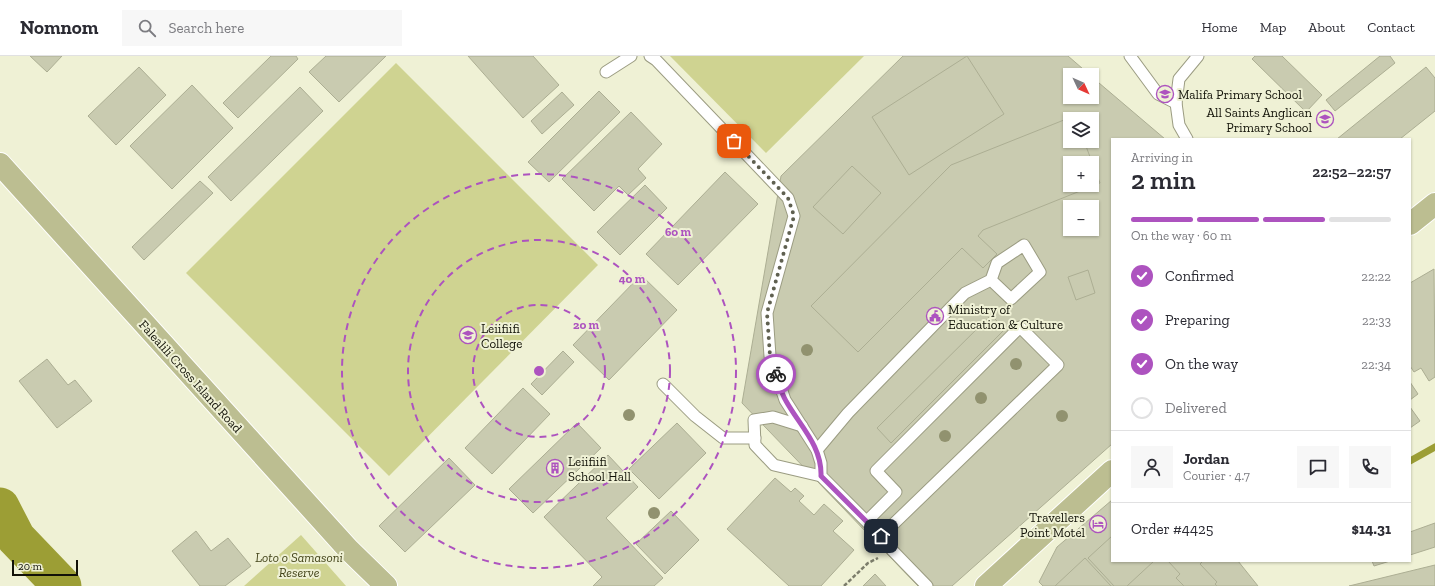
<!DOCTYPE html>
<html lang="en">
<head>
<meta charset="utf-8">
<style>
	:root { --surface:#fff; --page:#f7f7f7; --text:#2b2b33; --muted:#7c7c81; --line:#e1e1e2; --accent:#ad53bf }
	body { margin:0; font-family:"Zilla Slab",serif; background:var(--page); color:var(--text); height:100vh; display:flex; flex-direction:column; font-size:15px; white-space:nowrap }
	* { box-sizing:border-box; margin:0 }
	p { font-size:13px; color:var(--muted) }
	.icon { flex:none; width:22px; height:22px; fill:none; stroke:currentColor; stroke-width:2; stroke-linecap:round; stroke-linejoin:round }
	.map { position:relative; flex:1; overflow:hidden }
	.side { position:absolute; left:1111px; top:82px; width:300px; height:424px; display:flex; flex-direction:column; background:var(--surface); border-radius:0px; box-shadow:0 1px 3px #0004 }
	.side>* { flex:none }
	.needle { width:26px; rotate:134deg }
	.buttons { position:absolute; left:1063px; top:12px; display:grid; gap:8px }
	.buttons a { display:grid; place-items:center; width:36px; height:36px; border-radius:0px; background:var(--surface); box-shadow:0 1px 3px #0004; font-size:20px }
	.scale { position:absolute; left:12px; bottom:10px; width:66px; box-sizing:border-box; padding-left:4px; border:2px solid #121208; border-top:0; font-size:11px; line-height:14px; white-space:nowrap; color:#121208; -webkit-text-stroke:3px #eff1d5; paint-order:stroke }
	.pin { position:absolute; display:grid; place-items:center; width:34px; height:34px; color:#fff; margin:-17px; border-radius:8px; box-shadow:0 2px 6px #0006 }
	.courier { position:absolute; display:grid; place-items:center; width:40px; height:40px; margin:-20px; border:3px solid #ad53bf; border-radius:50%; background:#fff; color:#222; box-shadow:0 1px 5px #0007 }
	.headline em { font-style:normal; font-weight:600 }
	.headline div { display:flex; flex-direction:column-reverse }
	.headline { display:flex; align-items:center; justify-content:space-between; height:68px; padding:0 20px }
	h1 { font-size:26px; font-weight:600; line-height:30px }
	.bar { display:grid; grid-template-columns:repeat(4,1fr); gap:6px 4px; align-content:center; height:48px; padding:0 20px }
	.bar i { height:5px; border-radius:3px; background:var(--line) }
	.bar .current { background:var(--accent) }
	.bar p { grid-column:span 4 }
	.line { display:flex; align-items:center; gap:10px; padding:0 20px; border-top:1px solid var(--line) }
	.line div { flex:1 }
	.round { display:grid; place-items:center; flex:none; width:42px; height:42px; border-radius:0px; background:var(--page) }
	ol { padding:0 20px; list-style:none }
	li { display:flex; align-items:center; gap:12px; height:44px }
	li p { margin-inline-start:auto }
	li .icon { padding:4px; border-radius:50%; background:var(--accent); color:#fff; stroke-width:4 }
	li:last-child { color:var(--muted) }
	li i { width:22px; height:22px; border:2px solid var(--line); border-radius:50% }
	header { display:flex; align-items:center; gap:24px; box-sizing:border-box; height:56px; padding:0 20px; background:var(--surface); border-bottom:1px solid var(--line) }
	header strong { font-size:19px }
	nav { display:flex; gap:22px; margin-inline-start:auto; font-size:14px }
	.search { width:280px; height:36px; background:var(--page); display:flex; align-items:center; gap:10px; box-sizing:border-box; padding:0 14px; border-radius:0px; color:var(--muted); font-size:15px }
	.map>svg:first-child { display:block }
</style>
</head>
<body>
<header>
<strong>Nomnom</strong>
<div class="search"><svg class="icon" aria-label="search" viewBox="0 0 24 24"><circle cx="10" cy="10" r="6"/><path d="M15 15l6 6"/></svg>Search here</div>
<nav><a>Home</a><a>Map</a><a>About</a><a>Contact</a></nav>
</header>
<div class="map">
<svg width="1435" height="530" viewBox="0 0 1435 530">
	<rect width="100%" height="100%" fill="#eff1d5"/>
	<g fill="#cfd391">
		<path d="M670,0H864L766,97Z"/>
		<path d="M396,7L598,209L389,420L186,217Z"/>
		<path d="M301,479L346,530H244Z"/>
	</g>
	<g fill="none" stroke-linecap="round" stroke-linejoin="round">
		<path stroke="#9c9e35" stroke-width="7" d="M1410,405L1435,391"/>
		<path stroke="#9c9e35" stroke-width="39" d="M0,451L16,482L62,530"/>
	</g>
	<g fill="#c9cbb0" stroke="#acae93" fill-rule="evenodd">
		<path d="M30,0H62L47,16Z"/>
		<path d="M271,0H296L298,3L238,62L223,47Z"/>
		<path d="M326,0H386L339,46L309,16Z"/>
		<path d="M468,0H533L559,29L523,62Z"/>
		<path d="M903,0H1068L1090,19H1070V41H1092V21L1165,83H1112V388L952,530H918L742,347L781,120ZM1070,63H1092V85H1070ZM1070,107H1092V129H1070ZM1070,151H1092V173H1070Z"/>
		<path d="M967,0L1004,58L909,119L872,61Z"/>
		<path d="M1255,0H1282L1322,39L1306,56L1252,3Z"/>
		<path d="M1380,0H1390L1395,7L1335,55L1326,44Z"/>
		<path d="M139,11L166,39L116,89L88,60Z"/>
		<path d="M1426,11L1435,22V55L1400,83H1337Z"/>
		<path d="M192,29L233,72L172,133L130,90Z"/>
		<path d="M300,31L323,55L231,145L208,121Z"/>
		<path d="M599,35L620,56L549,126L528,106Z"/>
		<path d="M562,36L574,49L542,78L531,65Z"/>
		<path d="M631,56L662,88L638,113L646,122L628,139L619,130L594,155L562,123Z"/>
		<path d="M1074,60L1075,63H1070V85H1084L1100,127L983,174L978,180L997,198L983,212L962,192L858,296L811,250L951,109ZM1070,107H1092V129H1070Z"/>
		<path d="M852,110L881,137L843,178L813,151Z"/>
		<path d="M725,116L758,148L678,229L646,198Z"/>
		<path d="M200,125L213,137L144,204L132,191Z"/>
		<path d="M645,129L667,152L620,199L597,176Z"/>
		<path d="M1434,213L1435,321L1429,325L1421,312L1414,316L1410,310V227Z"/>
		<path d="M1088,214L1095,237L1076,244L1068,221Z"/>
		<path d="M641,219L677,254L609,324L573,289Z"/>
		<path d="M991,259L1005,273L891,387L877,372Z"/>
		<path d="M563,295L574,306L542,339L531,328Z"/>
		<path d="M47,303L68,329L75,324L92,345L57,372L19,325Z"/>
		<path d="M1410,326L1418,338L1410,344Z"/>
		<path d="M523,332L550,358L492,418L465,392Z"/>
		<path d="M1410,351L1420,365L1410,372Z"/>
		<path d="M577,367L601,392L533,457L509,433Z"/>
		<path d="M677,367L706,397L659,443L629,413Z"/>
		<path d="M608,399L638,431L606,462L663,522L654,530H593L602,521L544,461Z"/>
		<path d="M449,402L475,429L405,496L379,470Z"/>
		<path d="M775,422L791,436L795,432L804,440L799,445L814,459L824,448L843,465L833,475L854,494L821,530H789L727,473Z"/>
		<path d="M1112,444V505H1238L1258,530H1043L1039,526L1057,491Z"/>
		<path d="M671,455L699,484L665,518L636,488Z"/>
		<path d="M1435,467V491L1410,499V476Z"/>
		<path d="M196,475L211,495L228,482L251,510L225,530H200L172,495Z"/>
		<path d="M1112,480V505H1154L1127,530H1114L1088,502Z"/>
		<path d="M1085,502L1111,530H1055Z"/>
		<path d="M1168,505H1203L1200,508L1217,526L1215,528L1217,530H1184L1176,522L1180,518Z"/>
		<path d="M1372,505H1390L1374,510Z"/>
		<path d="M1435,509V530H1349Z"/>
		<path d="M875,518L886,530H863Z"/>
	</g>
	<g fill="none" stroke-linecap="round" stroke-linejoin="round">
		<g stroke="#9b9c82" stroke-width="13">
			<g id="lane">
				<path d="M650,0L656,4L788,142L794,160L767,257L770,300L785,344L817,394L821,407V420L881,480L893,495L927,530"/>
				<path d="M1130,0L1158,38L1176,47"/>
				<path d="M606,16L631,0"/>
				<path d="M1187,83L1179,69L1176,47L1179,23L1198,0"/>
				<path d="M663,328L695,360L723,382H755"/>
				<path d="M802,370L773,361L754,364L755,389L774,409L821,420"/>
				<path d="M817,394L848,357L965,237L991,224L997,207L1024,189L1040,216L1011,243L991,224"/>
				<path d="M867,465L896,436L876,415L1020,271L1058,309L881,480"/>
			</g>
		</g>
		<g stroke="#fff" stroke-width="24">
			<g id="primary">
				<path d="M0,108L348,493L386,530"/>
				<path d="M1410,168L1435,148"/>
				<path d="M986,530L1112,415"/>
			</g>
		</g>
		<path stroke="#7c7d6b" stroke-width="2.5" stroke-dasharray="4 2" stroke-linecap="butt" d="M844,530L868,507L878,502"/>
		<use href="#lane" stroke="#fff" stroke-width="11"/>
		<use href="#primary" stroke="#bcbe91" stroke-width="22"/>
	</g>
	<g fill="#91926f">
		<circle cx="807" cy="294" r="6"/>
		<circle cx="1016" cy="308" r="6"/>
		<circle cx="981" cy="342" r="6"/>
		<circle cx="629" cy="359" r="6"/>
		<circle cx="1062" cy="360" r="6"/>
		<circle cx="945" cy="380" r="6"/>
		<circle cx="654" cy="457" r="6"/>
	</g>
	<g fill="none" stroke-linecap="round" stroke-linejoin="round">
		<path stroke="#5f6050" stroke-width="4" stroke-dasharray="0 7.2" d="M734,85L788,142L794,160L767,257L770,300L776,318"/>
		<path stroke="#ad53bf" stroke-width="5" d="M776,318C779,327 781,337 786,345C800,370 822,390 821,420L881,480"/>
	</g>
	<g fill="none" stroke="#ad53bf" stroke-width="2" stroke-dasharray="7 5">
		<circle cx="539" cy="315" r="66"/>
		<circle cx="539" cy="315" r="131"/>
		<circle cx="539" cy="315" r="197"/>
	</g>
	<defs>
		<g id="school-ring" transform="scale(0.9)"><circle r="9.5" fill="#eff1d5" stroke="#ad53bf" stroke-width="1.5"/><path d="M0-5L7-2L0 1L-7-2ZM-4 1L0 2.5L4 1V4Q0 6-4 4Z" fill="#ad53bf"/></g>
		<g id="civic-ring" transform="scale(0.9)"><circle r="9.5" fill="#eff1d5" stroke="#ad53bf" stroke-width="1.5"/><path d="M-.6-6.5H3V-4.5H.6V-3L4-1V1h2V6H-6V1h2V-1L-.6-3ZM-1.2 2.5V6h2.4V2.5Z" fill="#ad53bf"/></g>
		<g id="university-ring" transform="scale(0.9)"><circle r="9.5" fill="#eff1d5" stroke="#ad53bf" stroke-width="1.5"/><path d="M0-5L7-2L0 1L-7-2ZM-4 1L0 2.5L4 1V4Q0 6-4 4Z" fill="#ad53bf"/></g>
		<g id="building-ring" transform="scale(0.9)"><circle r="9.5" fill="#eff1d5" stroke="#ad53bf" stroke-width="1.5"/><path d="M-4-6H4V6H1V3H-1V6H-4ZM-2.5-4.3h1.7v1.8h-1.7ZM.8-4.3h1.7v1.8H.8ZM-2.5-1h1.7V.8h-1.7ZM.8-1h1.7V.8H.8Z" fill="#ad53bf"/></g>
		<g id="hotel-ring" transform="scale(0.9)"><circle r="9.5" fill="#eff1d5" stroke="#ad53bf" stroke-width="1.5"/><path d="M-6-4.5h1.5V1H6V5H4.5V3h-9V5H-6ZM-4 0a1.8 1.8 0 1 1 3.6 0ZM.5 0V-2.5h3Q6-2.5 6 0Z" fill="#ad53bf"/></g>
	</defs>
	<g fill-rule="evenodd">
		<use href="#school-ring" x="1165" y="38"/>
		<use href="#school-ring" x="1325" y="63"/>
		<use href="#civic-ring" x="935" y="260"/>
		<use href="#university-ring" x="468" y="279"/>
		<use href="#building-ring" x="555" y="412"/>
		<use href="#hotel-ring" x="1098" y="468"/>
	</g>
	<g text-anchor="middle" stroke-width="4" stroke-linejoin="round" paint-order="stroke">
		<g font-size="13" fill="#121208" stroke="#eff1d5" text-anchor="start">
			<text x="1178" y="43">Malifa Primary School</text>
			<text x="1312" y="61" text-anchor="end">All Saints Anglican<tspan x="1312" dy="15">Primary School</tspan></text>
			<text x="948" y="258">Ministry of<tspan x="948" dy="15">Education &amp; Culture</tspan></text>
			<text x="481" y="277">Leiifiifi<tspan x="481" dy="15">College</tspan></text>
			<text x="568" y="410">Leiifiifi<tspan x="568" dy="15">School Hall</tspan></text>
			<text x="1085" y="466" text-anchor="end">Travellers<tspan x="1085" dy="15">Point Motel</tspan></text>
		</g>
		<g font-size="13" fill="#121208" stroke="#eff1d5">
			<text transform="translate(191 320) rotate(48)" y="5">Falealili Cross Island Road</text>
		</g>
		<g font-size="13" font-style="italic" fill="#44451b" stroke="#eff1d5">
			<text x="299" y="506">Loto o Samasoni<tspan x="299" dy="15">Reserve</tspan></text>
		</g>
	</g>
	<circle cx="539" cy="315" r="6" fill="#ad53bf" stroke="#eff1d5" stroke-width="2"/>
	<g font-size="12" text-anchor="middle" font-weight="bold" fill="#ad53bf" stroke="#eff1d5" stroke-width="4" stroke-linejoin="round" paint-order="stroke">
		<text x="678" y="180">60 m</text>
		<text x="632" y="227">40 m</text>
		<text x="586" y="273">20 m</text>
	</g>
</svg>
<div class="buttons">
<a><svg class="needle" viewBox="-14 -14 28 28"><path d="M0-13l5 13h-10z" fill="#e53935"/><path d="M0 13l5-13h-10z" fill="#7c7c81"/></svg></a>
<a><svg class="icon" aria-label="layers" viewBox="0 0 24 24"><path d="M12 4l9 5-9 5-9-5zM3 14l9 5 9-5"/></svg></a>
<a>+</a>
<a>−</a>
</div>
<div class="scale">20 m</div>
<div class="pin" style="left:734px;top:85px;background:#ea580c"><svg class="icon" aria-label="bag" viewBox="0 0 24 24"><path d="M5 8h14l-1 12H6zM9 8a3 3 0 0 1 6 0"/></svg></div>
<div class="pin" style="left:881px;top:480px;background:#1f2937"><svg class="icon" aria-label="home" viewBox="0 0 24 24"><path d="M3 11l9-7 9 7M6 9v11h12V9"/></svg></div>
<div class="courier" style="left:776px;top:318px"><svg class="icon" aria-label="bike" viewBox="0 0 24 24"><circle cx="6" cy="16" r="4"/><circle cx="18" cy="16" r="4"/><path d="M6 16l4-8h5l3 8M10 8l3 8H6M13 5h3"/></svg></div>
<section class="side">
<div class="headline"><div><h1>2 min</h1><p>Arriving in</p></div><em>22:52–22:57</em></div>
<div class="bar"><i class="current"></i><i class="current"></i><i class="current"></i><i></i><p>On the way · 60 m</p></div>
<ol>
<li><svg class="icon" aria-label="check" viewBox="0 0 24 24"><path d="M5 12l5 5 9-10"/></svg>Confirmed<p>22:22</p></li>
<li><svg class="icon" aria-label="check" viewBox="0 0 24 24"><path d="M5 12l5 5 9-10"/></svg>Preparing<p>22:33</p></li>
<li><svg class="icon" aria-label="check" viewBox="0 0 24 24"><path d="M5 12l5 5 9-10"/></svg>On the way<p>22:34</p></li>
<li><i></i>Delivered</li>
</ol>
<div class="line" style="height:72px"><a class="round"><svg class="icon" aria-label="person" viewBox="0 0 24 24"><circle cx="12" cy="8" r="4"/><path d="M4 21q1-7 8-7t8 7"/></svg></a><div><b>Jordan</b><p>Courier · 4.7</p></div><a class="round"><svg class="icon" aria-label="chat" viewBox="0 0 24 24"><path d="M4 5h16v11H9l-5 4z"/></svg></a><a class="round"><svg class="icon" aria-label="phone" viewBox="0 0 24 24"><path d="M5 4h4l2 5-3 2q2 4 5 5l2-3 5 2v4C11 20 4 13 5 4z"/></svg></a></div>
<div class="line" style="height:52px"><div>Order #4425</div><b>$14.31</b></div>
</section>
</div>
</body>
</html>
